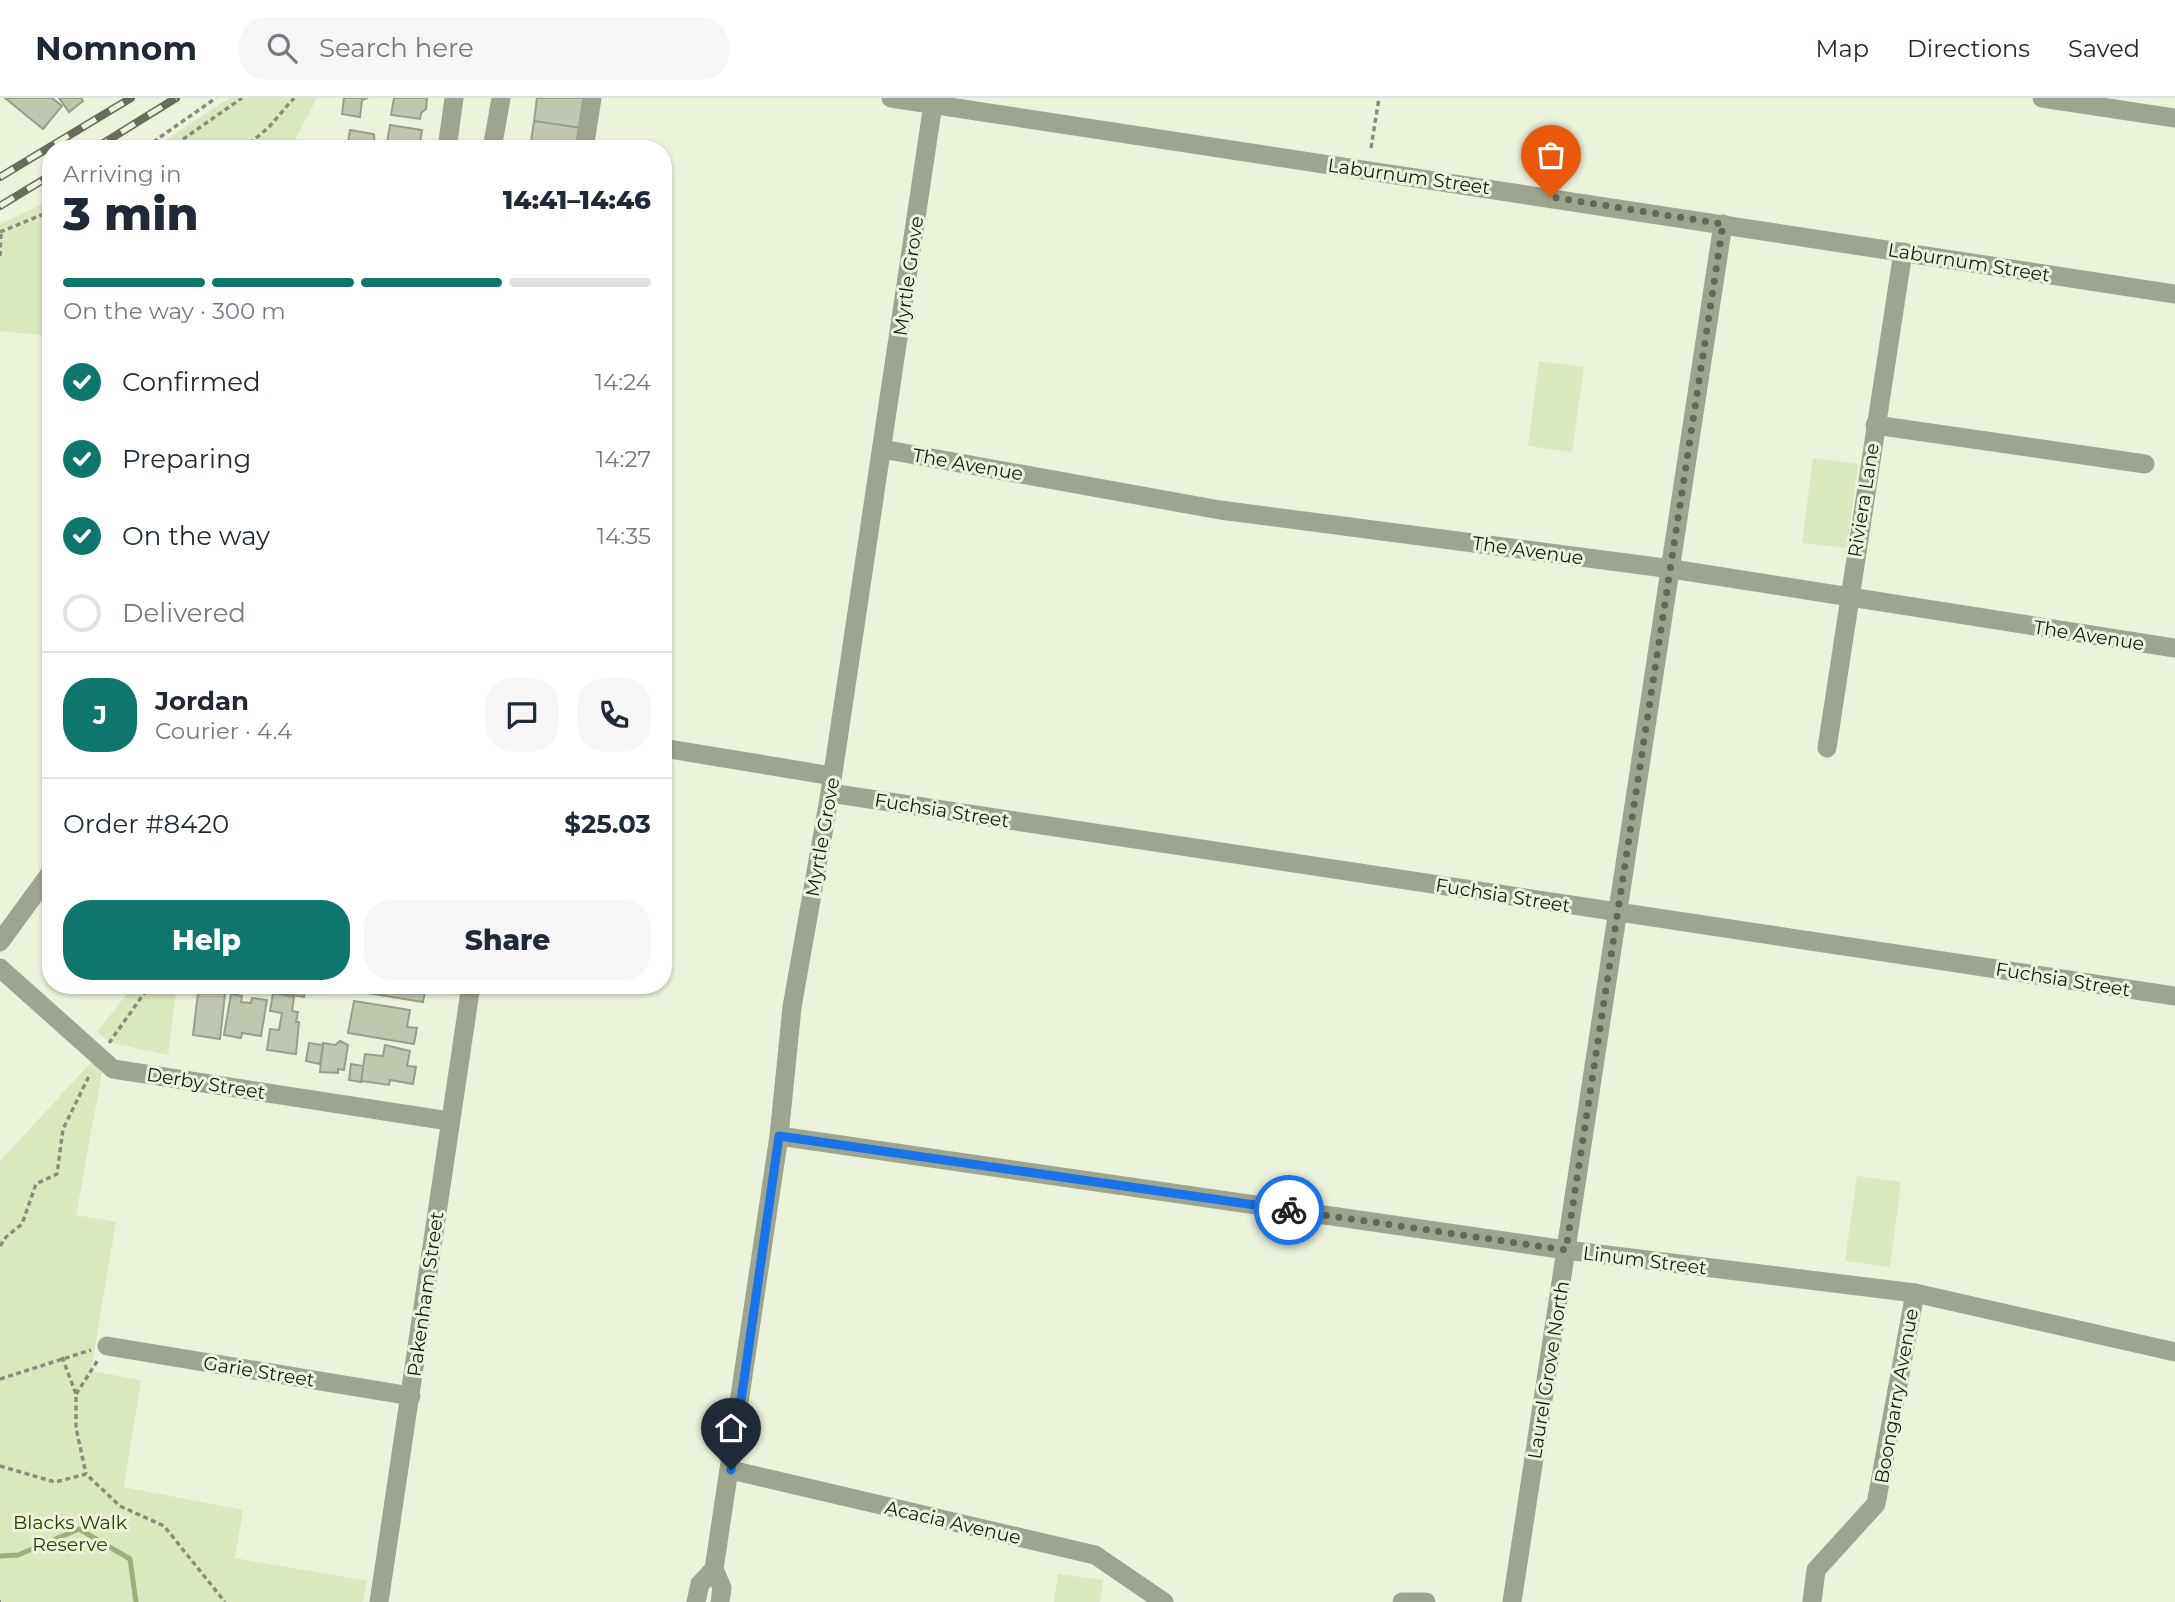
<!DOCTYPE html>
<html lang="en">
<head>
<meta charset="utf-8">
<style>
	:root { --surface:#fff; --page:#f6f6f7; --text:#1f2937; --muted:#747a83; --line:#e0e1e3; --accent:#0f766e }
	body { margin:0; font-family:Montserrat,sans-serif; background:var(--page); color:var(--text); height:100vh; display:flex; flex-direction:column; font-size:26px; white-space:nowrap }
	* { box-sizing:border-box; margin:0 }
	p { font-size:23px; color:var(--muted) }
	.icon { flex:none; width:38px; height:38px; fill:none; stroke:currentColor; stroke-width:2; stroke-linecap:round; stroke-linejoin:round }
	.map { position:relative; flex:1; overflow:hidden }
	.side { position:absolute; left:42px; top:42px; width:630px; height:854px; display:flex; flex-direction:column; background:var(--surface); border-radius:28px; box-shadow:0 2px 5px #0004 }
	.side>* { flex:none }
	.pin { position:absolute; display:grid; place-items:center; width:60px; height:60px; color:#fff; margin:-72px -30px; border-radius:50% 50% 50% 0; rotate:-45deg; box-shadow:0 0 7px #0007 }
	.pin .icon { rotate:45deg }
	.courier { position:absolute; display:grid; place-items:center; width:70px; height:70px; margin:-35px; border:5px solid #1a73e8; border-radius:50%; background:#fff; color:#222; box-shadow:0 2px 9px #0007 }
	.overview em { font-style:normal; font-weight:800 }
	.overview div { display:flex; flex-direction:column-reverse }
	.overview { display:flex; align-items:center; justify-content:space-between; height:119px; padding:0 21px }
	h1 { font-size:46px; font-weight:800; line-height:52px }
	.bar { display:grid; grid-template-columns:repeat(4,1fr); gap:10px 7px; align-content:center; height:84px; padding:0 21px }
	.bar i { height:9px; border-radius:5px; background:var(--line) }
	.bar .on { background:var(--accent) }
	.bar p { grid-column:span 4 }
	.line { display:flex; align-items:center; gap:18px; padding:0 21px; border-top:2px solid var(--line) }
	.line div { flex:1 }
	.round { display:grid; place-items:center; flex:none; width:74px; height:74px; border-radius:28px; background:var(--page) }
	ol { padding:0 21px; list-style:none }
	li { display:flex; align-items:center; gap:21px; height:77px }
	li p { margin-inline-start:auto }
	li .icon { padding:7px; border-radius:50%; background:var(--accent); color:#fff; stroke-width:4 }
	li:last-child { color:var(--muted) }
	li i { width:38px; height:38px; border:4px solid var(--line); border-radius:50% }
	.primary-button { display:flex; gap:14px; margin-top:auto; padding:14px 21px }
	.primary-button a { flex:1; height:80px; border-radius:28px; background:var(--accent); color:#fff; font-size:28px; font-weight:800; line-height:80px; text-align:center }
	.primary-button a+a { background:var(--page); color:var(--text) }
	header { display:flex; align-items:center; gap:42px; box-sizing:border-box; height:98px; padding:0 35px; background:var(--surface); border-bottom:2px solid var(--line) }
	header strong { font-size:33px }
	nav { display:flex; gap:38px; margin-inline-start:auto; font-size:24px }
	.search { width:490px; height:63px; background:var(--page); display:flex; align-items:center; gap:18px; box-sizing:border-box; padding:0 24px; border-radius:28px; color:var(--muted); font-size:26px }
	.map>svg:first-child { display:block }
</style>
</head>
<body>
<header>
<strong>Nomnom</strong>
<div class="search"><svg class="icon" aria-label="search" viewBox="0 0 24 24"><circle cx="10" cy="10" r="6"/><path d="M15 15l6 6"/></svg>Search here</div>
<nav><a>Map</a><a>Directions</a><a>Saved</a></nav>
</header>
<div class="map">
<svg width="2175" height="1504" viewBox="0 0 2175 1504">
	<rect width="100%" height="100%" fill="#ebf3db"/>
	<g fill="#dae8be">
		<path d="M229,0H317L290,51H152Z"/>
		<path d="M51,102V238L0,233V126Z"/>
		<path d="M1539,263L1584,269L1572,354L1528,348Z"/>
		<path d="M1813,360L1858,366L1847,450L1802,445Z"/>
		<path d="M134,887H177L168,957L111,945L97,934Z"/>
		<path d="M97,958L104,964L76,1117L116,1124L91,1273L141,1282L124,1389L243,1412L235,1460L367,1483L363,1504H0V1063Z"/>
		<path d="M1857,1078L1901,1084L1890,1169L1845,1163Z"/>
		<path d="M1058,1476L1103,1482L1100,1504H1054Z"/>
	</g>
	<g fill="none" stroke-linecap="round" stroke-linejoin="round">
		<path stroke="#9faf7b" stroke-width="5" d="M0,1458L18,1457L79,1431L130,1461L136,1504"/>
	</g>
	<g fill="#bfc7af" stroke="#989f89" stroke-width="2">
		<path d="M5,0H52L62,8L43,31Z"/>
		<path d="M59,0H81L83,3L69,14Z"/>
		<path d="M344,0H368L362,2L360,19L342,16Z"/>
		<path d="M394,0H427L426,11L421,15L420,21L391,17Z"/>
		<path d="M537,0H586L581,30L534,23Z"/>
		<path d="M534,23L581,30L577,51H530Z"/>
		<path d="M390,27L422,32L419,51H386Z"/>
		<path d="M350,32L374,36L375,51H347Z"/>
		<path d="M199,887H226L220,941L193,937Z"/>
		<path d="M275,887H306L304,899L274,894Z"/>
		<path d="M362,887H424L426,888L423,904L361,894Z"/>
		<path d="M273,895L294,899L292,913L298,914L296,924H299L296,956L267,952L270,931L279,932L282,915L270,913Z"/>
		<path d="M231,896L242,898L241,904L251,905L252,900L267,902L261,938L242,935L241,940L224,937Z"/>
		<path d="M354,903L410,912L407,929L417,930L414,946L348,935Z"/>
		<path d="M340,943L348,947L344,972L338,971V975L320,974L323,945L335,947Z"/>
		<path d="M309,945L323,947L320,966L306,963Z"/>
		<path d="M385,947L410,953L407,968L416,969L413,986L390,982L389,987L361,983L365,956L383,958Z"/>
		<path d="M351,966L363,968L361,984L349,982Z"/>
	</g>
	<g fill="none" stroke-linecap="round" stroke-linejoin="round">
		<g stroke="#878d7c" stroke-width="3.5" stroke-dasharray="5 3.5" stroke-linecap="butt">
			<path d="M1371,50L1379,0"/>
			<path d="M164,51L156,42L216,0"/>
			<path d="M169,51L242,0"/>
			<path d="M243,51L269,29L294,0"/>
			<path d="M0,134L51,113"/>
			<path d="M0,158L1,134"/>
			<path d="M109,945L150,887"/>
			<path d="M0,1148L6,1139L22,1126L36,1086L57,1076L63,1031L90,976"/>
			<path d="M62,1259L76,1296V1330L86,1376"/>
			<path d="M0,1281L91,1252"/>
			<path d="M76,1296L98,1262"/>
			<path d="M0,1368L55,1384L86,1376L120,1408L164,1428L225,1504"/>
			<path d="M0,1504H1"/>
		</g>
		<g stroke="#9ea58e" stroke-width="19">
			<path d="M891,0L2175,196"/>
			<path d="M2042,0L2175,20"/>
			<path d="M447,51L454,0"/>
			<path d="M492,51L501,0"/>
			<path d="M584,51L592,0"/>
			<path d="M1875,327L2145,366"/>
			<path d="M882,351L1220,412L1672,471L2175,550"/>
			<path d="M663,650L832,678"/>
			<path d="M1827,650L1903,154"/>
			<path d="M830,695L2175,898"/>
			<path d="M0,844L51,774"/>
			<path d="M0,870L113,971L449,1023"/>
			<path d="M779,1038L1566,1152L1915,1195L2175,1254"/>
			<path d="M107,1248L411,1298"/>
			<path d="M731,1372L1095,1457L1164,1504"/>
			<path d="M714,1471L779,1038L792,909L830,695L933,6"/>
			<path d="M714,1471L722,1490L720,1504"/>
			<path d="M379,1504L471,887"/>
			<path d="M696,1504L700,1486L714,1471"/>
			<path d="M1402,1504H1426"/>
			<path d="M1512,1504L1723,126"/>
			<path d="M1812,1504L1816,1472L1876,1406L1915,1195"/>
		</g>
		<g stroke="#676c5d" stroke-width="8">
			<g id="rail">
				<path d="M94,51L176,0"/>
				<path d="M0,79L131,0"/>
				<path d="M0,108L51,77"/>
			</g>
		</g>
		<use href="#rail" stroke="#ebf3db" stroke-width="5" stroke-dasharray="16" stroke-linecap="butt"/>
	</g>
	<g fill="none" stroke-linecap="round" stroke-linejoin="round">
		<path stroke="#626758" stroke-width="7" stroke-dasharray="0 12.6" d="M1289,1112L1566,1152L1723,126L1551,99"/>
		<path stroke="#1a73e8" stroke-width="9" d="M731,1372L779,1038L1289,1112"/>
	</g>
	<g text-anchor="middle" stroke-width="6" stroke-linejoin="round" paint-order="stroke">
		<g font-size="19" fill="#181b12" stroke="#ebf3db">
			<text transform="translate(1409 78) rotate(8)" y="7">Laburnum Street</text>
			<text transform="translate(1969 164) rotate(9)" y="7">Laburnum Street</text>
			<text transform="translate(908 178) rotate(-82)" y="7">Myrtle Grove</text>
			<text transform="translate(968 366) rotate(10)" y="7">The Avenue</text>
			<text transform="translate(1863 402) rotate(-81)" y="7">Riviera Lane</text>
			<text transform="translate(1528 452) rotate(8)" y="7">The Avenue</text>
			<text transform="translate(2089 537) rotate(9)" y="7">The Avenue</text>
			<text transform="translate(942 712) rotate(9)" y="7">Fuchsia Street</text>
			<text transform="translate(822 739) rotate(-80)" y="7">Myrtle Grove</text>
			<text transform="translate(1503 797) rotate(9)" y="7">Fuchsia Street</text>
			<text transform="translate(2063 881) rotate(9)" y="7">Fuchsia Street</text>
			<text transform="translate(206 985) rotate(9)" y="7">Derby Street</text>
			<text transform="translate(1645 1162) rotate(7)" y="7">Linum Street</text>
			<text transform="translate(425 1196) rotate(-82)" y="7">Pakenham Street</text>
			<text transform="translate(1548 1272) rotate(-81)" y="7">Laurel Grove North</text>
			<text transform="translate(259 1273) rotate(9)" y="7">Garie Street</text>
			<text transform="translate(1896 1298) rotate(-80)" y="7">Boongarry Avenue</text>
			<text transform="translate(953 1424) rotate(13)" y="7">Acacia Avenue</text>
		</g>
		<g font-size="19" fill="#303d00" stroke="#ebf3db">
			<text x="70" y="1431">Blacks Walk<tspan x="70" dy="22">Reserve</tspan></text>
		</g>
	</g>
</svg>
<div class="pin" style="left:1551px;top:99px;background:#ea580c"><svg class="icon" aria-label="bag" viewBox="0 0 24 24"><path d="M5 8h14l-1 12H6zM9 8a3 3 0 0 1 6 0"/></svg></div>
<div class="pin" style="left:731px;top:1372px;background:#1f2937"><svg class="icon" aria-label="home" viewBox="0 0 24 24"><path d="M3 11l9-7 9 7M6 9v11h12V9"/></svg></div>
<div class="courier" style="left:1289px;top:1112px"><svg class="icon" aria-label="bike" viewBox="0 0 24 24"><circle cx="6" cy="16" r="4"/><circle cx="18" cy="16" r="4"/><path d="M6 16l4-8h5l3 8M10 8l3 8H6M13 5h3"/></svg></div>
<section class="side">
<div class="overview"><div><h1>3 min</h1><p>Arriving in</p></div><em>14:41–14:46</em></div>
<div class="bar"><i class="on"></i><i class="on"></i><i class="on"></i><i></i><p>On the way · 300 m</p></div>
<ol>
<li><svg class="icon" aria-label="check" viewBox="0 0 24 24"><path d="M5 12l5 5 9-10"/></svg>Confirmed<p>14:24</p></li>
<li><svg class="icon" aria-label="check" viewBox="0 0 24 24"><path d="M5 12l5 5 9-10"/></svg>Preparing<p>14:27</p></li>
<li><svg class="icon" aria-label="check" viewBox="0 0 24 24"><path d="M5 12l5 5 9-10"/></svg>On the way<p>14:35</p></li>
<li><i></i>Delivered</li>
</ol>
<div class="line" style="height:126px"><b class="round" style="background:var(--accent);color:#fff">J</b><div><b>Jordan</b><p>Courier · 4.4</p></div><a class="round"><svg class="icon" aria-label="chat" viewBox="0 0 24 24"><path d="M4 5h16v11H9l-5 4z"/></svg></a><a class="round"><svg class="icon" aria-label="phone" viewBox="0 0 24 24"><path d="M5 4h4l2 5-3 2q2 4 5 5l2-3 5 2v4C11 20 4 13 5 4z"/></svg></a></div>
<div class="line" style="height:91px"><div>Order #8420</div><b>$25.03</b></div>
<div class="primary-button"><a>Help</a><a>Share</a></div>
</section>
</div>
</body>
</html>
